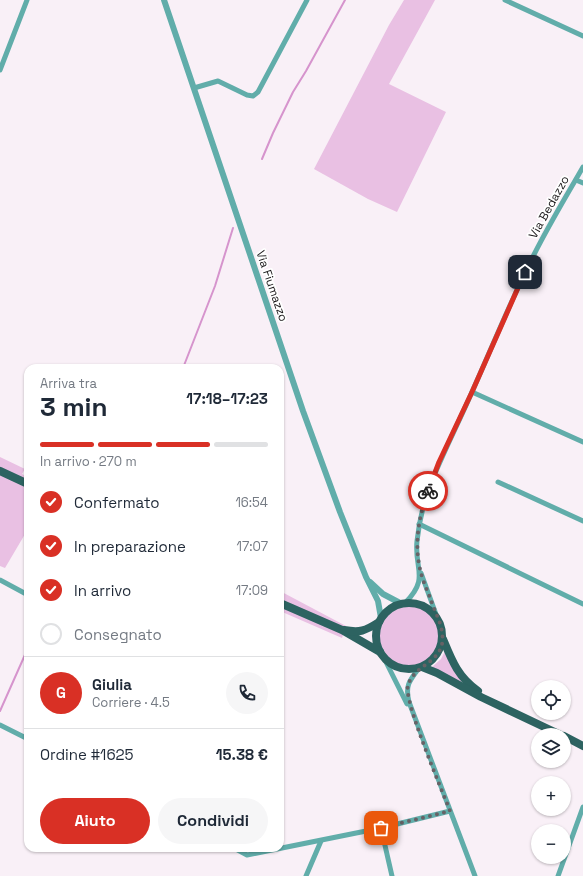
<!DOCTYPE html>
<html lang="it">
<head>
<meta charset="utf-8">
<style>
	:root { --surface:#fff; --page:#f6f6f7; --text:#1f2937; --muted:#747a83; --line:#e0e1e3; --accent:#d93025 }
	body { margin:0; font-family:"Space Grotesk",sans-serif; background:var(--page); color:var(--text); height:100vh; display:flex; flex-direction:column; font-size:15px; white-space:nowrap }
	* { box-sizing:border-box; margin:0 }
	p { font-size:13px; color:var(--muted) }
	.icon { flex:none; width:22px; height:22px; fill:none; stroke:currentColor; stroke-width:2; stroke-linecap:round; stroke-linejoin:round }
	.map { position:relative; flex:1; overflow:hidden }
	.sheet { position:absolute; left:24px; top:364px; width:260px; height:488px; display:flex; flex-direction:column; background:var(--surface); border-radius:12px; box-shadow:0 1px 3px #0004 }
	.sheet>* { flex:none }
	.tools { position:absolute; left:531px; top:680px; display:grid; gap:8px }
	.tools a { display:grid; place-items:center; width:40px; height:40px; border-radius:50%; background:var(--surface); box-shadow:0 1px 3px #0004; font-size:20px }
	.pin { position:absolute; display:grid; place-items:center; width:34px; height:34px; color:#fff; margin:-17px; border-radius:8px; box-shadow:0 2px 6px #0006 }
	.courier { position:absolute; display:grid; place-items:center; width:40px; height:40px; margin:-20px; border:3px solid #d93025; border-radius:50%; background:#fff; color:#222; box-shadow:0 1px 5px #0007 }
	.head em { font-style:normal; font-weight:700 }
	.head div { display:flex; flex-direction:column-reverse }
	.head { display:flex; align-items:center; justify-content:space-between; height:68px; padding:0 16px }
	h1 { font-size:26px; font-weight:700; line-height:30px }
	.bar { display:grid; grid-template-columns:repeat(4,1fr); gap:6px 4px; align-content:center; height:48px; padding:0 16px }
	.bar i { height:5px; border-radius:3px; background:var(--line) }
	.bar .selected { background:var(--accent) }
	.bar p { grid-column:span 4 }
	.line { display:flex; align-items:center; gap:10px; padding:0 16px; border-top:1px solid var(--line) }
	.line div { flex:1 }
	.round { display:grid; place-items:center; flex:none; width:42px; height:42px; border-radius:21px; background:var(--page) }
	ol { padding:0 16px; list-style:none }
	li { display:flex; align-items:center; gap:12px; height:44px }
	li p { margin-inline-start:auto }
	li .icon { padding:4px; border-radius:50%; background:var(--accent); color:#fff; stroke-width:4 }
	li:last-child { color:var(--muted) }
	li i { width:22px; height:22px; border:2px solid var(--line); border-radius:50% }
	.action { display:flex; gap:8px; margin-top:auto; padding:8px 16px }
	.action a { flex:1; height:46px; border-radius:24px; background:var(--accent); color:#fff; font-size:16px; font-weight:700; line-height:46px; text-align:center }
	.action a+a { background:var(--page); color:var(--text) }
	.map>svg:first-child { display:block }
</style>
</head>
<body>
<div class="map">
<svg width="583" height="876" viewBox="0 0 583 876">
	<rect width="100%" height="100%" fill="#f9f0f7"/>
	<g fill="#e9c0e3">
		<path d="M404,0H435L389,84L446,112L397,212L368,199L314,169L389,25Z"/>
		<path d="M0,457L25,469L22,474L28,477V529L5,568L0,566Z"/>
		<path d="M280,591L346,626L342,638L280,611Z"/>
		<circle cx="409" cy="636" r="30"/>
		<path d="M445,651L463,684L432,667L441,659Z"/>
	</g>
	<g fill="none" stroke-linecap="round" stroke-linejoin="round">
		<g stroke="#d694cd" stroke-width="2">
			<path d="M262,159L273,133L293,92L306,71L345,0"/>
			<path d="M183,368L215,286L233,228"/>
			<path d="M0,711L28,648"/>
		</g>
		<g stroke="#61adaa" stroke-width="5">
			<path d="M505,0L583,36"/>
			<path d="M0,70L27,0"/>
			<path d="M194,88L218,81L247,95L253,96L258,92L307,0"/>
			<path d="M576,180L583,183"/>
			<path d="M472,392L583,442"/>
			<path d="M498,482L583,521"/>
			<path d="M419,524L583,604"/>
			<path d="M421,573L437,617"/>
			<path d="M0,580L28,595"/>
			<path d="M405,603C430,578 414,569 417,541C419,523 423,505 429,488C442,455 458,424 472,392C490,352 506,312 525,273C542,236 563,202 583,167"/>
			<path d="M385,660L407,704"/>
			<path d="M419,668C409,681 405,686 409,702L475,876"/>
			<path d="M0,725L28,739"/>
			<path d="M381,828L392,876"/>
			<path d="M234,848L247,855L381,828L450,811"/>
			<path d="M306,876L321,841"/>
			<path d="M558,876L583,807"/>
		</g>
		<g stroke="#61adaa" stroke-width="6">
			<path d="M164,0L303,411L340,512L366,577L378,601L381,618"/>
			<path d="M370,582L383,594L402,604"/>
		</g>
		<g stroke="#2d6361" stroke-width="8">
			<path d="M0,471L28,484"/>
			<circle cx="409" cy="636" r="33"/>
			<path d="M280,603L342,630L380,652"/>
			<path d="M344,630C360,633 365,631 379,622"/>
			<path d="M443,639C452,661 458,677 478,691"/>
			<path d="M422,667L437,673L481,697L561,735"/>
			<path d="M564,736L583,746"/>
		</g>
	</g>
	<g fill="none" stroke-linecap="round" stroke-linejoin="round">
		<path stroke="#676266" stroke-width="4" stroke-dasharray="0 7.2" d="M381,828L450,811C442,790 403,700 408,685C416,662 447,663 442,632C441,622 434,610 431,600C427,590 422,579 420,569C414,543 419,516 428,491"/>
		<path stroke="#d93025" stroke-width="5" d="M428,491L439,462L472,392L525,272"/>
	</g>
	<g text-anchor="middle" stroke-width="3.5" stroke-linejoin="round" paint-order="stroke">
		<g font-size="12" fill="#191618" stroke="#fff">
			<text transform="translate(549 207) rotate(-61)" y="4">Via Bedazzo</text>
			<text transform="translate(272 286) rotate(71)" y="4">Via Fiumazzo</text>
		</g>
	</g>
</svg>
<div class="tools">
<a><svg class="icon" aria-label="locate" viewBox="0 0 24 24"><circle cx="12" cy="12" r="6"/><path d="M12 2v4M12 18v4M2 12h4M18 12h4"/></svg></a>
<a><svg class="icon" aria-label="layers" viewBox="0 0 24 24"><path d="M12 4l9 5-9 5-9-5zM3 14l9 5 9-5"/></svg></a>
<a>+</a>
<a>−</a>
</div>
<div class="pin" style="left:381px;top:828px;background:#ea580c"><svg class="icon" aria-label="bag" viewBox="0 0 24 24"><path d="M5 8h14l-1 12H6zM9 8a3 3 0 0 1 6 0"/></svg></div>
<div class="pin" style="left:525px;top:272px;background:#1f2937"><svg class="icon" aria-label="home" viewBox="0 0 24 24"><path d="M3 11l9-7 9 7M6 9v11h12V9"/></svg></div>
<div class="courier" style="left:428px;top:491px"><svg class="icon" aria-label="bike" viewBox="0 0 24 24"><circle cx="6" cy="16" r="4"/><circle cx="18" cy="16" r="4"/><path d="M6 16l4-8h5l3 8M10 8l3 8H6M13 5h3"/></svg></div>
<section class="sheet">
<div class="head"><div><h1>3 min</h1><p>Arriva tra</p></div><em>17:18–17:23</em></div>
<div class="bar"><i class="selected"></i><i class="selected"></i><i class="selected"></i><i></i><p>In arrivo · 270 m</p></div>
<ol>
<li><svg class="icon" aria-label="check" viewBox="0 0 24 24"><path d="M5 12l5 5 9-10"/></svg>Confermato<p>16:54</p></li>
<li><svg class="icon" aria-label="check" viewBox="0 0 24 24"><path d="M5 12l5 5 9-10"/></svg>In preparazione<p>17:07</p></li>
<li><svg class="icon" aria-label="check" viewBox="0 0 24 24"><path d="M5 12l5 5 9-10"/></svg>In arrivo<p>17:09</p></li>
<li><i></i>Consegnato</li>
</ol>
<div class="line" style="height:72px"><b class="round" style="background:var(--accent);color:#fff">G</b><div><b>Giulia</b><p>Corriere · 4.5</p></div><a class="round"><svg class="icon" aria-label="phone" viewBox="0 0 24 24"><path d="M5 4h4l2 5-3 2q2 4 5 5l2-3 5 2v4C11 20 4 13 5 4z"/></svg></a></div>
<div class="line" style="height:52px"><div>Ordine #1625</div><b>15.38 €</b></div>
<div class="action"><a>Aiuto</a><a>Condividi</a></div>
</section>
</div>
</body>
</html>
